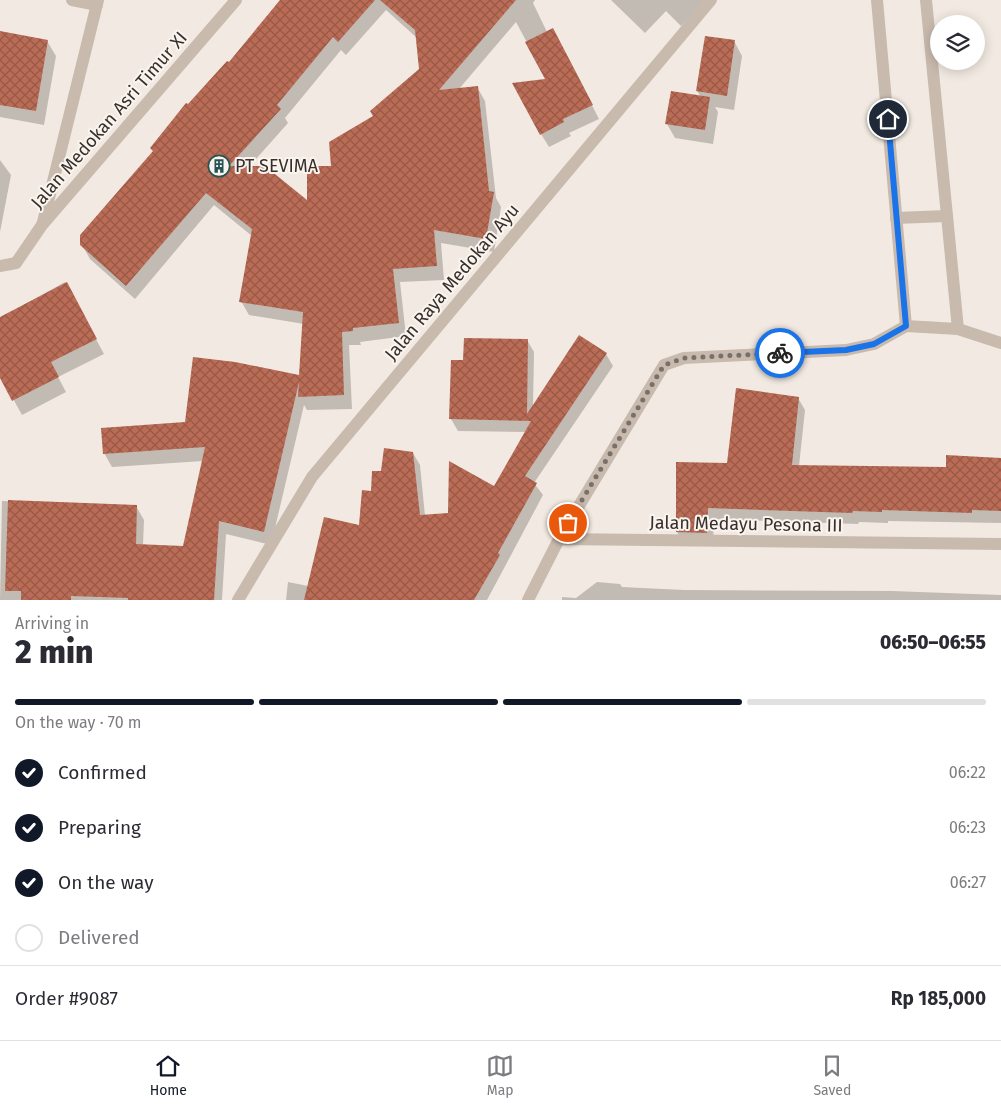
<!DOCTYPE html>
<html lang="en">
<head>
<meta charset="utf-8">
<style>
	:root { --surface:#fff; --page:#f2f2f3; --text:#2b2b33; --muted:#7c7c81; --line:#e1e1e2; --accent:#111827 }
	body { margin:0; font-family:"Fira Sans",sans-serif; background:var(--page); color:var(--text); height:100vh; display:flex; flex-direction:column; font-size:19px; white-space:nowrap }
	* { box-sizing:border-box; margin:0 }
	p { font-size:16px; color:var(--muted) }
	.icon { flex:none; width:28px; height:28px; fill:none; stroke:currentColor; stroke-width:2; stroke-linecap:round; stroke-linejoin:round }
	.map { position:relative; height:600px; overflow:hidden }
	.panel { display:flex; flex-direction:column; background:var(--surface); flex:1 }
	.panel>* { flex:none }
	.buttons { position:absolute; left:930px; top:15px; display:grid; gap:10px }
	.buttons a { display:grid; place-items:center; width:55px; height:55px; border-radius:50%; background:var(--surface); box-shadow:0 2px 12px #0003; font-size:25px }
	.pin { position:absolute; display:grid; place-items:center; width:42px; height:42px; color:#fff; margin:-21px; border:2px solid #fff; border-radius:50%; box-shadow:0 1px 5px #0007 }
	.courier { position:absolute; display:grid; place-items:center; width:50px; height:50px; margin:-25px; border:4px solid #1a73e8; border-radius:50%; background:#fff; color:#222; box-shadow:0 1px 6px #0007 }
	.summary em { font-style:normal; font-weight:800 }
	.summary div { display:flex; flex-direction:column-reverse }
	.summary { display:flex; align-items:center; justify-content:space-between; height:85px; padding:0 15px }
	h1 { font-size:32px; font-weight:800; line-height:38px }
	.bar { display:grid; grid-template-columns:repeat(4,1fr); gap:8px 5px; align-content:center; height:60px; padding:0 15px }
	.bar i { height:6px; border-radius:4px; background:var(--line) }
	.bar .active { background:var(--accent) }
	.bar p { grid-column:span 4 }
	.line { display:flex; align-items:center; gap:12px; padding:0 15px; border-top:1px solid var(--line) }
	.line div { flex:1 }
	ol { padding:0 15px; list-style:none }
	li { display:flex; align-items:center; gap:15px; height:55px }
	li p { margin-inline-start:auto }
	li .icon { padding:5px; border-radius:50%; background:var(--accent); color:#fff; stroke-width:4 }
	li:last-child { color:var(--muted) }
	li i { width:28px; height:28px; border:2px solid var(--line); border-radius:50% }
	.tab-bar { display:flex; justify-content:space-around; align-items:center; height:70px; border-top:1px solid var(--line); background:var(--surface); font-size:14px; color:var(--muted) }
	.tab-bar a { display:grid; justify-items:center; gap:2px }
	.tab-bar .active { color:var(--accent) }
	.map>svg:first-child { display:block }
</style>
</head>
<body>
<div class="map">
<svg width="1001" height="600" viewBox="0 0 1001 600">
	<defs>
		<pattern id="building-cross-hatch" width="8" height="8" patternUnits="userSpaceOnUse" patternTransform="scale(1.25)"><rect width="8" height="8" fill="#bb6c56"/><path d="M0 0l8 8M0 8l8-8" fill="none" stroke="#995947"/></pattern>
	</defs>
	<rect width="100%" height="100%" fill="#f2eae2"/>
	<g fill="#0003" fill-rule="evenodd">
		<path d="M283,0H535L533,3L547,32L553,29L599,119L569,133L571,136L549,147L541,134L547,80L516,22L459,89L477,87L485,101L496,198L501,207L494,252L441,243L444,280L400,282L406,336L360,342L361,345H349L352,409L307,410L304,405L271,545L226,534L222,600H0L2,501L136,506L144,520L143,545L184,547L203,461L112,467L104,453L186,424L301,377L304,324L249,315L241,301L252,236L214,205L135,299L90,259L82,245L188,106L229,64ZM386,10L417,38L420,69L374,117L332,167L308,202L248,168L288,123L285,118L341,50L346,55Z"/>
		<path d="M611,0H708L681,26L666,11L645,33Z"/>
		<path d="M0,32L47,41L56,56L44,125L0,117Z"/>
		<path d="M734,41L742,56L734,110L715,107L718,112L713,144L675,138L667,124L701,97L697,91Z"/>
		<path d="M0,160L11,175L0,232Z"/>
		<path d="M65,282L104,354L58,377L66,392L22,415L0,375V318Z"/>
		<path d="M527,340L534,352L533,407L606,354L613,366L534,483L543,495L487,600H286L288,582L308,586L360,527L372,492L382,473L413,453L420,465L425,516L449,515L495,488L526,432L458,431L451,419L452,361H464Z"/>
		<path d="M798,398L805,410L799,466L947,469L1001,459V523L888,521V523L859,522L858,524L714,519L713,544L684,543L677,532L728,465Z"/>
		<path d="M597,582L620,584L622,587L684,590L892,591L1001,595V600H562V597L576,598Z"/>
	</g>
	<g fill="url(#building-cross-hatch)">
		<path d="M280,0H375L338,42L333,37L277,105L281,109L229,166H265L307,200V166H331L329,142L373,116L370,111L419,69L415,30L380,0H516L439,90L478,86L489,191L494,192L486,239L434,230L437,266L393,269L399,323L353,328V331L342,332L344,395L298,397L299,382L264,532L219,521L214,600H128V598L71,596V600H21V591H5L8,500L137,505L136,544L183,546L205,447L103,454L101,428L185,422L193,357L235,362L299,375L303,312L239,302L252,229L206,193L126,286L80,245V235L153,151L150,148L186,103L188,104L227,61L229,62Z"/>
		<path d="M553,28L593,105L563,119L564,122L540,135L512,83L545,79L525,42Z"/>
		<path d="M0,31L48,40L36,111L0,105Z"/>
		<path d="M705,36L735,40L727,96L696,91Z"/>
		<path d="M671,91L710,97L705,130L665,124Z"/>
		<path d="M67,282L97,339L51,362L59,377L12,401L0,378V317Z"/>
		<path d="M579,335L607,353L525,476L537,483L498,553L500,555L474,600H304L324,517L359,525L362,490L371,491L372,471H381L384,448L413,452L420,515L448,513L449,461L494,486L531,421L449,419L451,360H463L464,338L528,339L527,414Z"/>
		<path d="M736,388L799,397L792,465L946,467V455L1001,458V511L972,510V513L882,510V512L853,511L852,513L708,508L707,533L676,532V462L727,463Z"/>
	</g>
	<g fill="none" stroke-linecap="round" stroke-linejoin="round">
		<g stroke="#c9baae" stroke-width="12">
			<path d="M72,0L97,5"/>
			<path d="M877,0L906,326"/>
			<path d="M926,0L958,329"/>
			<path d="M896,218L947,216"/>
			<path d="M43,222L98,0"/>
			<path d="M0,266L16,263L42,225L236,0"/>
			<path d="M906,326L958,329L1001,343"/>
			<path d="M559,539L664,365L684,358L846,350L874,344L906,326"/>
			<path d="M528,600L559,539L1001,544"/>
		</g>
		<path stroke="#c9baae" stroke-width="12" d="M238,600L312,477L711,0"/>
	</g>
	<g fill="none" stroke-linecap="round" stroke-linejoin="round">
		<path stroke="#79706c" stroke-width="5" stroke-dasharray="0 9" d="M568,523L664,365L684,358L780,353"/>
		<path stroke="#1a73e8" stroke-width="6" d="M780,353L846,350L874,344L906,326L888,119"/>
	</g>
	<defs>
		<g id="building-ring" transform="scale(1.125)"><circle r="9.5" fill="#f9f4ee" stroke="#255456" stroke-width="1.5"/><path d="M-4-6H4V6H1V3H-1V6H-4ZM-2.5-4.3h1.7v1.8h-1.7ZM.8-4.3h1.7v1.8H.8ZM-2.5-1h1.7V.8h-1.7ZM.8-1h1.7V.8H.8Z" fill="#255456"/></g>
	</defs>
	<g fill-rule="evenodd">
		<use href="#building-ring" x="219" y="166"/>
	</g>
	<g text-anchor="middle" stroke-width="4" stroke-linejoin="round" paint-order="stroke">
		<g font-size="18" fill="#382f2c" stroke="#f9f4ee">
			<text transform="translate(109 120) rotate(-49)" y="6">Jalan Medokan Asri Timur XI</text>
			<text transform="translate(452 282) rotate(-50)" y="6">Jalan Raya Medokan Ayu</text>
			<text transform="translate(746 524) rotate(1)" y="6">Jalan Medayu Pesona III</text>
		</g>
		<g font-size="18" fill="#382f2c" stroke="#f9f4ee" text-anchor="start">
			<text x="235" y="172">PT SEVIMA</text>
		</g>
	</g>
</svg>
<div class="buttons">
<a><svg class="icon" aria-label="layers" viewBox="0 0 24 24"><path d="M12 4l9 5-9 5-9-5zM3 14l9 5 9-5"/></svg></a>
</div>
<div class="pin" style="left:568px;top:523px;background:#ea580c"><svg class="icon" aria-label="bag" viewBox="0 0 24 24"><path d="M5 8h14l-1 12H6zM9 8a3 3 0 0 1 6 0"/></svg></div>
<div class="pin" style="left:888px;top:119px;background:#1f2937"><svg class="icon" aria-label="home" viewBox="0 0 24 24"><path d="M3 11l9-7 9 7M6 9v11h12V9"/></svg></div>
<div class="courier" style="left:780px;top:353px"><svg class="icon" aria-label="bike" viewBox="0 0 24 24"><circle cx="6" cy="16" r="4"/><circle cx="18" cy="16" r="4"/><path d="M6 16l4-8h5l3 8M10 8l3 8H6M13 5h3"/></svg></div>
</div>
<section class="panel">
<div class="summary"><div><h1>2 min</h1><p>Arriving in</p></div><em>06:50–06:55</em></div>
<div class="bar"><i class="active"></i><i class="active"></i><i class="active"></i><i></i><p>On the way · 70 m</p></div>
<ol>
<li><svg class="icon" aria-label="check" viewBox="0 0 24 24"><path d="M5 12l5 5 9-10"/></svg>Confirmed<p>06:22</p></li>
<li><svg class="icon" aria-label="check" viewBox="0 0 24 24"><path d="M5 12l5 5 9-10"/></svg>Preparing<p>06:23</p></li>
<li><svg class="icon" aria-label="check" viewBox="0 0 24 24"><path d="M5 12l5 5 9-10"/></svg>On the way<p>06:27</p></li>
<li><i></i>Delivered</li>
</ol>
<div class="line" style="height:65px"><div>Order #9087</div><b>Rp 185,000</b></div>
</section>
<nav class="tab-bar">
<a class="active"><svg class="icon" aria-label="home" viewBox="0 0 24 24"><path d="M3 11l9-7 9 7M6 9v11h12V9"/></svg>Home</a>
<a><svg class="icon" aria-label="map" viewBox="0 0 24 24"><path d="M3 6l6-2 6 2 6-2v14l-6 2-6-2-6 2zM9 4v14M15 6v14"/></svg>Map</a>
<a><svg class="icon" aria-label="saved" viewBox="0 0 24 24"><path d="M7 4h10v16l-5-4-5 4z"/></svg>Saved</a>
</nav>
</body>
</html>
